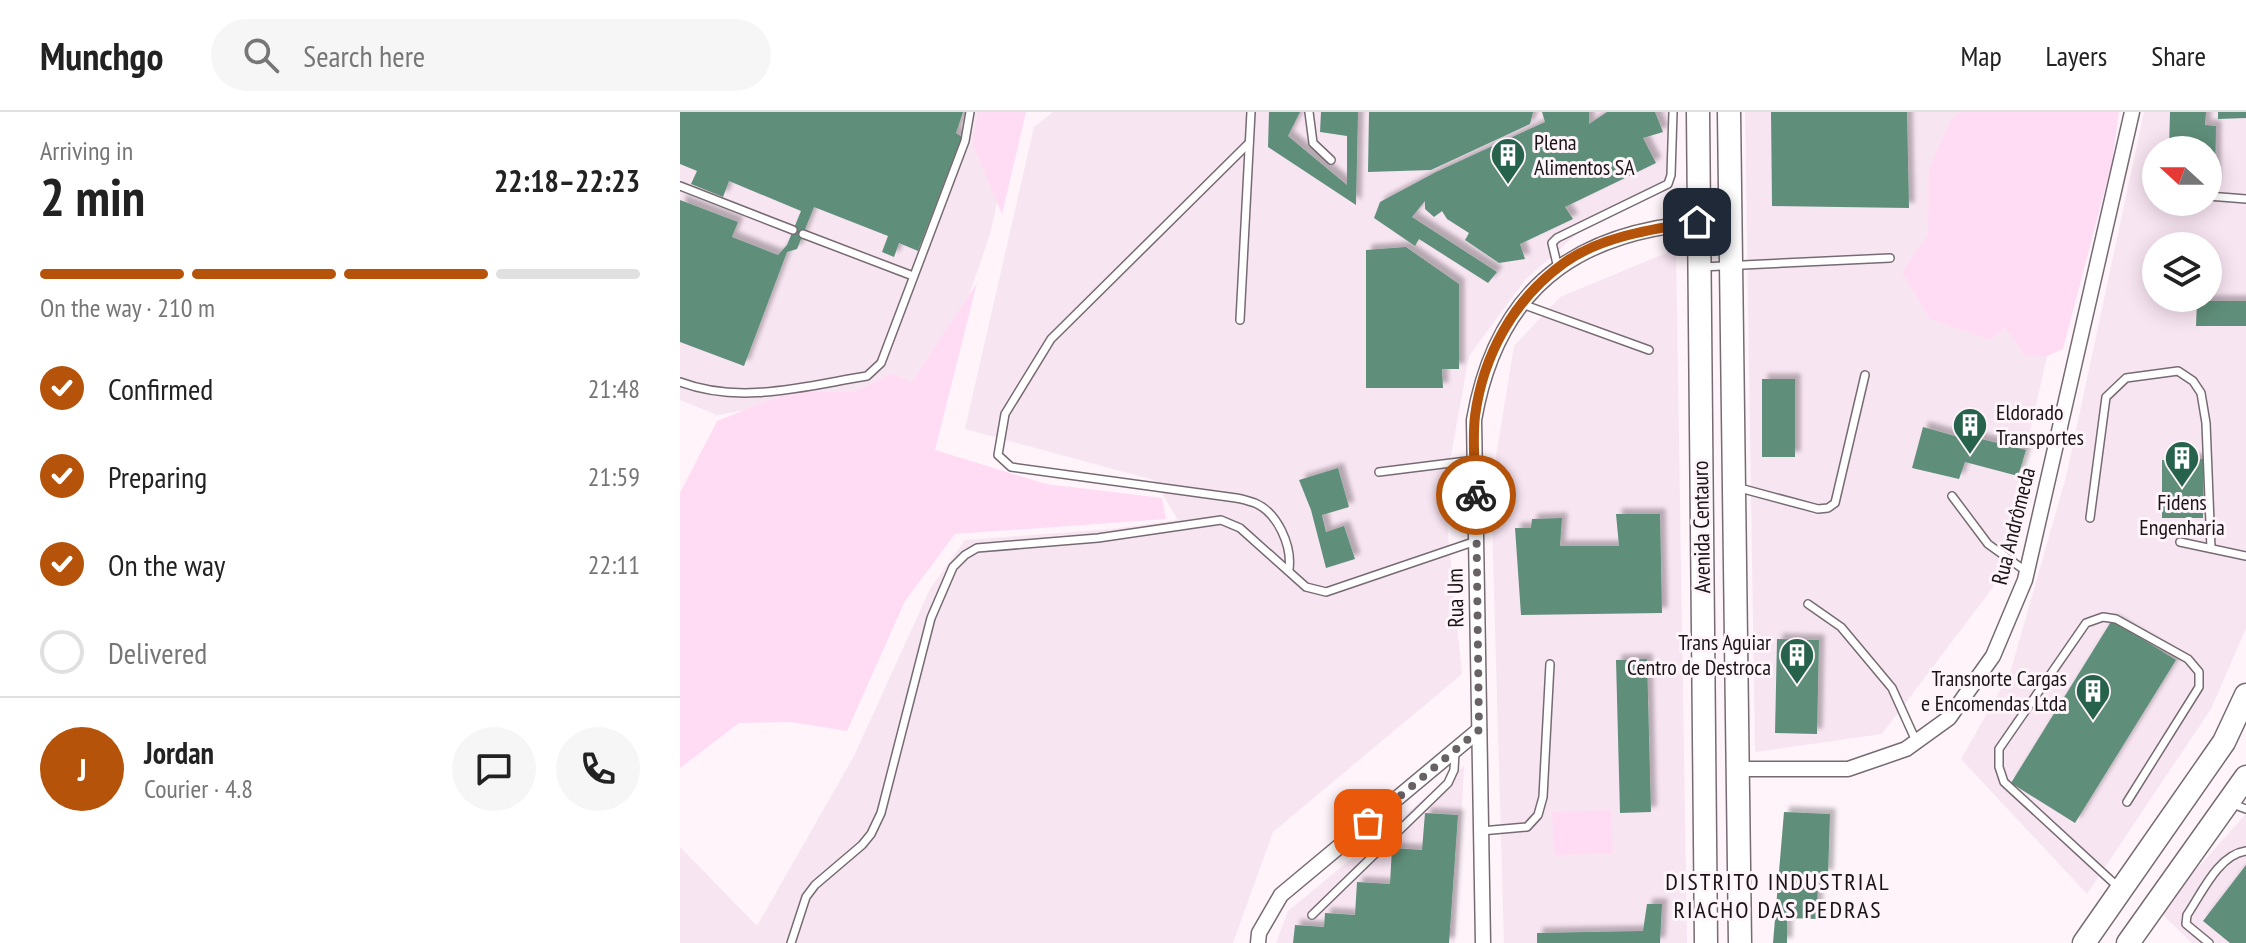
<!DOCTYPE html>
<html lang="en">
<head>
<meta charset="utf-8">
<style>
	:root { --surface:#fff; --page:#f6f6f6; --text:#222; --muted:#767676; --line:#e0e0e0; --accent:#b45309 }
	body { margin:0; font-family:"PT Sans Narrow",sans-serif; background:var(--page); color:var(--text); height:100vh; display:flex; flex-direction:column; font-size:30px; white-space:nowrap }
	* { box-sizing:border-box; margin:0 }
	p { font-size:26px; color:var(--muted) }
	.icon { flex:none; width:44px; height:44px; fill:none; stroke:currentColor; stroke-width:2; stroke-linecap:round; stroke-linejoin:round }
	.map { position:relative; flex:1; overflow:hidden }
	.details { display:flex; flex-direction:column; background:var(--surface); width:680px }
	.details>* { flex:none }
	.needle { width:52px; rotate:291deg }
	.controls { position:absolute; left:1462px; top:24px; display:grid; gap:16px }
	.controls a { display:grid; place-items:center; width:80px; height:80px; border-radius:50%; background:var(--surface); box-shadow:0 4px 20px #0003; font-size:40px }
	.pin { position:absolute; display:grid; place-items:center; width:68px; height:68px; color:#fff; margin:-34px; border-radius:16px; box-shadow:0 4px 12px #0006 }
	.courier { position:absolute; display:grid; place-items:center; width:80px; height:80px; margin:-40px; border:6px solid #b45309; border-radius:50%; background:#fff; color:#222; box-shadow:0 2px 10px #0007 }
	.headline em { font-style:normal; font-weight:800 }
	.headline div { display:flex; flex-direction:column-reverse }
	.headline { display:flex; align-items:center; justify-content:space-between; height:136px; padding:0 40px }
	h1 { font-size:52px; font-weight:800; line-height:60px }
	.bar { display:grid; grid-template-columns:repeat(4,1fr); gap:12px 8px; align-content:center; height:96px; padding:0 40px }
	.bar i { height:10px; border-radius:6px; background:var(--line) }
	.bar .active { background:var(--accent) }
	.bar p { grid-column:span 4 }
	.line { display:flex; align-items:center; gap:20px; padding:0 40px; border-top:2px solid var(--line) }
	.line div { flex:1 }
	.round { display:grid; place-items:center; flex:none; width:84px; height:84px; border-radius:42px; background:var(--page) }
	ol { padding:0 40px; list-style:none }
	li { display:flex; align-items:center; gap:24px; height:88px }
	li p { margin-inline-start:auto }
	li .icon { padding:8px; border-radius:50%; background:var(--accent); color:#fff; stroke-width:4 }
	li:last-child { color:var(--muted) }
	li i { width:44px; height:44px; border:4px solid var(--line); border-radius:50% }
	header { display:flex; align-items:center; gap:48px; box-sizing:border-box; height:112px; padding:0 40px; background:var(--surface); border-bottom:2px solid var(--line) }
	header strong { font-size:38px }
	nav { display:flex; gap:44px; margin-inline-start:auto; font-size:28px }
	.search { width:560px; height:72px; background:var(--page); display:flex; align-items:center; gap:20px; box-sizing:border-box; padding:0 28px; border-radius:44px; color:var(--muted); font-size:30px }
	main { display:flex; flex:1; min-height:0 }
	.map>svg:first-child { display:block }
</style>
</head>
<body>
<header>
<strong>Munchgo</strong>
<div class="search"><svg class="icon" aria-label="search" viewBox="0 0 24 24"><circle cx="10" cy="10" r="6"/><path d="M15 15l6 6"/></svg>Search here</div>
<nav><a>Map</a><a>Layers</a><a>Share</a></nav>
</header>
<main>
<section class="details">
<div class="headline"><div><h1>2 min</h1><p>Arriving in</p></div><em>22:18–22:23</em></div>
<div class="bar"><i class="active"></i><i class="active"></i><i class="active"></i><i></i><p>On the way · 210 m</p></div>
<ol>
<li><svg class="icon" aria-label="check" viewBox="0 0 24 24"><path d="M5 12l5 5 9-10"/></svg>Confirmed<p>21:48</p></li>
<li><svg class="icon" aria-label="check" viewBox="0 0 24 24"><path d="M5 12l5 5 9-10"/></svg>Preparing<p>21:59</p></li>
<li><svg class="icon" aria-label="check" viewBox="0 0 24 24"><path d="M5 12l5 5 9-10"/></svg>On the way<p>22:11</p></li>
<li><i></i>Delivered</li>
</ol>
<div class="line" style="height:144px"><b class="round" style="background:var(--accent);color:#fff">J</b><div><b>Jordan</b><p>Courier · 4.8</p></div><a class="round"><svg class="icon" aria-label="chat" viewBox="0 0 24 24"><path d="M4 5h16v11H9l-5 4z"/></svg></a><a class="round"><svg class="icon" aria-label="phone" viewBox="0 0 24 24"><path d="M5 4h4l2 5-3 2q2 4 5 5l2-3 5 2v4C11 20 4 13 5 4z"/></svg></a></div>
</section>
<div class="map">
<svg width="1566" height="831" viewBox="0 0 1566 831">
	<defs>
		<filter id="shadow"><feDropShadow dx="5.5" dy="-5.5" stdDeviation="2" flood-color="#0004"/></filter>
	</defs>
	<rect width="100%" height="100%" fill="#fef4fa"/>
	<g fill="#f8e5f2" fill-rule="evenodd">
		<path d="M0,0H337L310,122L261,265L37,303L0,288Z"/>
		<path d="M373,0H990L987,71L907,113L845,168L789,244L764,382L782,562L593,720L553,831H0V735L77,814L174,644L250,477L285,428L431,417L498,408L474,368L285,317L354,15Z"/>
		<path d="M1065,0H1419L1417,29L1314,474L1202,622L1075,640Z"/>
		<path d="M1464,0H1566V516L1531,597L1407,782L1281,647L1330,561L1386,365ZM1476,38H1528V90H1476ZM1476,134H1528V186H1476Z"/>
		<path d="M996,137L1007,831H824L811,375L834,234L880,185Z"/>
		<path d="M784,654L775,831H596L608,799Z"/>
		<path d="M1566,702V831H1512L1479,799Z"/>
	</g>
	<g fill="#ffdcf3">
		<path d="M298,0H346L322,102L293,32Z"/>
		<path d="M1280,0H1439L1432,50L1383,237L1367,244L1345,243L1325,215L1310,228L1250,207L1222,160L1248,123L1249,55L1272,7Z"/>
		<path d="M297,171L255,338L366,372L482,386L486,407L275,422L225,489L167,619L111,610L59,611L0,656V381L37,309L111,280H174L212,262L232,270Z"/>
		<path d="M931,698L933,741L874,743L872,700Z"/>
	</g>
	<g fill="#5f8f7a" filter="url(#shadow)">
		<path d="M0,0H283L276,21L282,25L238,139L219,131L214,145L202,140L208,124L134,95L117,137L107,140L64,254L0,230V88L58,110L52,125L98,143L107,133L121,99L49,69L43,85L11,72L17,59L0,52Z"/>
		<path d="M589,0H620L608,24L667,73V24L640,20L641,0H678L676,93L588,35Z"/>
		<path d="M689,0H853L850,12L751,58L688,60Z"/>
		<path d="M862,0H909V12L927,0H975L983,20L963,26L976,51L885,95L893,107L840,132L845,147L819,151L785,128L789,121L767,107L762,99L754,105L745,97V89L732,105L817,160L808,171L739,127L735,134L694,106L700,90L756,60L865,10Z"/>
		<path d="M1091,0H1227L1229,96L1092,94Z"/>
		<path d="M1490,0H1526L1525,13L1536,14L1535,73L1530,74L1528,71V38H1489Z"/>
		<path d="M1538,0H1566V6L1538,7Z"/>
		<path d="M726,135L779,172V257H762L763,276H686V138Z"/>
		<path d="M1517,189H1566V214H1516Z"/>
		<rect x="1082" y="267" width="33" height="78"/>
		<path d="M1243,315L1289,328L1293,325L1346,338L1338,364L1285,350L1279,367L1232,356Z"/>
		<path d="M1523,347V406H1482V348Z"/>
		<path d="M658,356L669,395L642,403L646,420L664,414L675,447L646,456L631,398L619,368Z"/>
		<path d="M936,402H980L982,501L841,503L835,416H851L852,407L882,406L880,434H939Z"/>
		<path d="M1432,508L1496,548L1395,711L1331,671Z"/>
		<path d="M1097,527L1139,528L1137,622L1095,621Z"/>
		<path d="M967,547L971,700L940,701L936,548Z"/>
		<path d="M1104,700L1150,702L1148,763H1138L1137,807L1107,806V831H1093Z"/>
		<path d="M745,701L778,703L769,831H613L615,813L644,815L645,801L675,803L677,770L710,772L712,736L742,738Z"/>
		<path d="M1566,753V831H1550L1523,809Z"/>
		<path d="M967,792H982L980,831H857V821L963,819Z"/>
	</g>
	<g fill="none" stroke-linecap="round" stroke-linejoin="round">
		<g stroke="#766b72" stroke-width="10">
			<g id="lane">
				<path d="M629,0L633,31L651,48"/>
				<path d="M569,31L371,227L325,302L318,343L331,355L556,386C562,387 569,389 575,391C598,401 612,434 609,457"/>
				<path d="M0,74L113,118"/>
				<path d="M1528,84L1566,87"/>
				<path d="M123,122L233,164"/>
				<path d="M1021,155L1210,146"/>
				<path d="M878,156L872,131L877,126L988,72L991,63L993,0"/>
				<path d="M842,192L969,238"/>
				<path d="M560,208L571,0"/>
				<path d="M0,270C61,293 125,274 187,264L201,251L285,29L290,0"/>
				<path d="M699,360L795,348"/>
				<path d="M1056,375L1138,397L1148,396L1155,391L1185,263"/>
				<path d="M1272,384L1308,432L1347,460"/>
				<path d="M1410,406L1426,285L1446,266L1498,259L1513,269L1521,281L1526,311L1531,436"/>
				<path d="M1500,430L1566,444"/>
				<path d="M1128,492L1161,515L1212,576L1236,629"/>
				<path d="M1550,691L1566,697"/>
				<path d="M801,719L847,715L858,703L863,685L870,552"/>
				<path d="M1437,774L1324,670L1319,655V637L1406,511L1423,505L1436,507L1508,547L1519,560V575L1447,690"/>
				<path d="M632,803L768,671L774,658L775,640"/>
				<path d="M111,831L126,785L135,773L182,733L191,722L201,701L251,506L273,455L285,443L297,436L418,426L541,408L560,416L626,475L646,480L796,429"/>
				<path d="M1529,831L1506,812L1507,803C1522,781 1538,743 1566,739"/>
			</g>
		</g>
		<g stroke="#766b72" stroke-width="17">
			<g id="street">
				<path d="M1059,657H1168L1226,637L1269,606L1313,544L1345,468L1452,0"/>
				<path d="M578,831L579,821L601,783L799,618"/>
				<path d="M803,831L794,308C819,164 911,112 1050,109"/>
			</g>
		</g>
		<g stroke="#766b72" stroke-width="25">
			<g id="secondary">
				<path d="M1018,0L1026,831"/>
				<path d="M1049,0L1060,831"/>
				<path d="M1404,831L1544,630L1566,583"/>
				<path d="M1448,831L1566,665"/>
			</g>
		</g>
		<use href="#lane" stroke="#fff" stroke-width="7"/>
		<use href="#street" stroke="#fff" stroke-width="14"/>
		<use href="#secondary" stroke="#fff" stroke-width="22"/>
	</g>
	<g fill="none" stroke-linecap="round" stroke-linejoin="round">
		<path stroke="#686266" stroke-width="8" stroke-dasharray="0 14.4" d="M688,711L799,618L796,383"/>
		<path stroke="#b45309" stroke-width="10" d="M796,383C795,357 792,329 795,304C803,243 834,187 884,151C921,124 974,117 1017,110"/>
	</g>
	<defs>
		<g id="building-pin" transform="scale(1.8)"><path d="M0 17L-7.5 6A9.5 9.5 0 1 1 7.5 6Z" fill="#27624c" stroke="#fef4fa"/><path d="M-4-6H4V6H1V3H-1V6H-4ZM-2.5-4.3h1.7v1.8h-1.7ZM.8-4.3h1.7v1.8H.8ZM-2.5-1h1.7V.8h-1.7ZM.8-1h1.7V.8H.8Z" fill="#fff"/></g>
	</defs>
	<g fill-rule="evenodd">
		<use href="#building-pin" x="828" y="43"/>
		<use href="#building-pin" x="1290" y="313"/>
		<use href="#building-pin" x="1502" y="346"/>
		<use href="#building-pin" x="1117" y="543"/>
		<use href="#building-pin" x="1413" y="579"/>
	</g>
	<g text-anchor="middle" stroke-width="6" stroke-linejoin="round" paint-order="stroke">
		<g font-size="22" fill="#181417" stroke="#fef4fa" text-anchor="start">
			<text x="854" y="38">Plena<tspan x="854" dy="25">Alimentos SA</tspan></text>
			<text x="1316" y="308">Eldorado<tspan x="1316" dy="25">Transportes</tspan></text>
			<text x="1502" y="398" text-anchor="middle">Fidens<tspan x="1502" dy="25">Engenharia</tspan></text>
			<text x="1091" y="538" text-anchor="end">Trans Aguiar<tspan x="1091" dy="25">Centro de Destroca</tspan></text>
			<text x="1387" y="574" text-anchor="end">Transnorte Cargas<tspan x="1387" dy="25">e Encomendas Ltda</tspan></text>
		</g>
		<g font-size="22" fill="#181417" stroke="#fef4fa">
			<text transform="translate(1333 414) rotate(-76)" y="8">Rua Andrômeda</text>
			<text transform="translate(1021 415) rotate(-91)" y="8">Avenida Centauro</text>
			<text transform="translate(775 486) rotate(-91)" y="8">Rua Um</text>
		</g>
		<g font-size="24" letter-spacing="2" fill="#181417" stroke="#fef4fa">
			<text x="1098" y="778">DISTRITO INDUSTRIAL<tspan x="1098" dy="28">RIACHO DAS PEDRAS</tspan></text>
		</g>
	</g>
</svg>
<div class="controls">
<a><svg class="needle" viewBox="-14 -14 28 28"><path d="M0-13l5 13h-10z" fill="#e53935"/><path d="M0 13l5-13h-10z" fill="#767676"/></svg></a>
<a><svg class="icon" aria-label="layers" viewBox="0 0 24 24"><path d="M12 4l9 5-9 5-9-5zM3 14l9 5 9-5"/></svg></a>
</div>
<div class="pin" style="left:688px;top:711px;background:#ea580c"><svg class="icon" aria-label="bag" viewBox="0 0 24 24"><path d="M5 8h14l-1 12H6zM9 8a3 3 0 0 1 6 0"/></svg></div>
<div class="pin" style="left:1017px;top:110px;background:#1f2937"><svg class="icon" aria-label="home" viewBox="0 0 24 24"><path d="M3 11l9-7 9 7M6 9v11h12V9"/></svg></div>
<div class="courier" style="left:796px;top:383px"><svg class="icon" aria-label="bike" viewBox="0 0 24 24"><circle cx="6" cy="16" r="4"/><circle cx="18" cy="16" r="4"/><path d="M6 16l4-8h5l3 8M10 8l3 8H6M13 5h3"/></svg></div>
</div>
</main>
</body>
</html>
